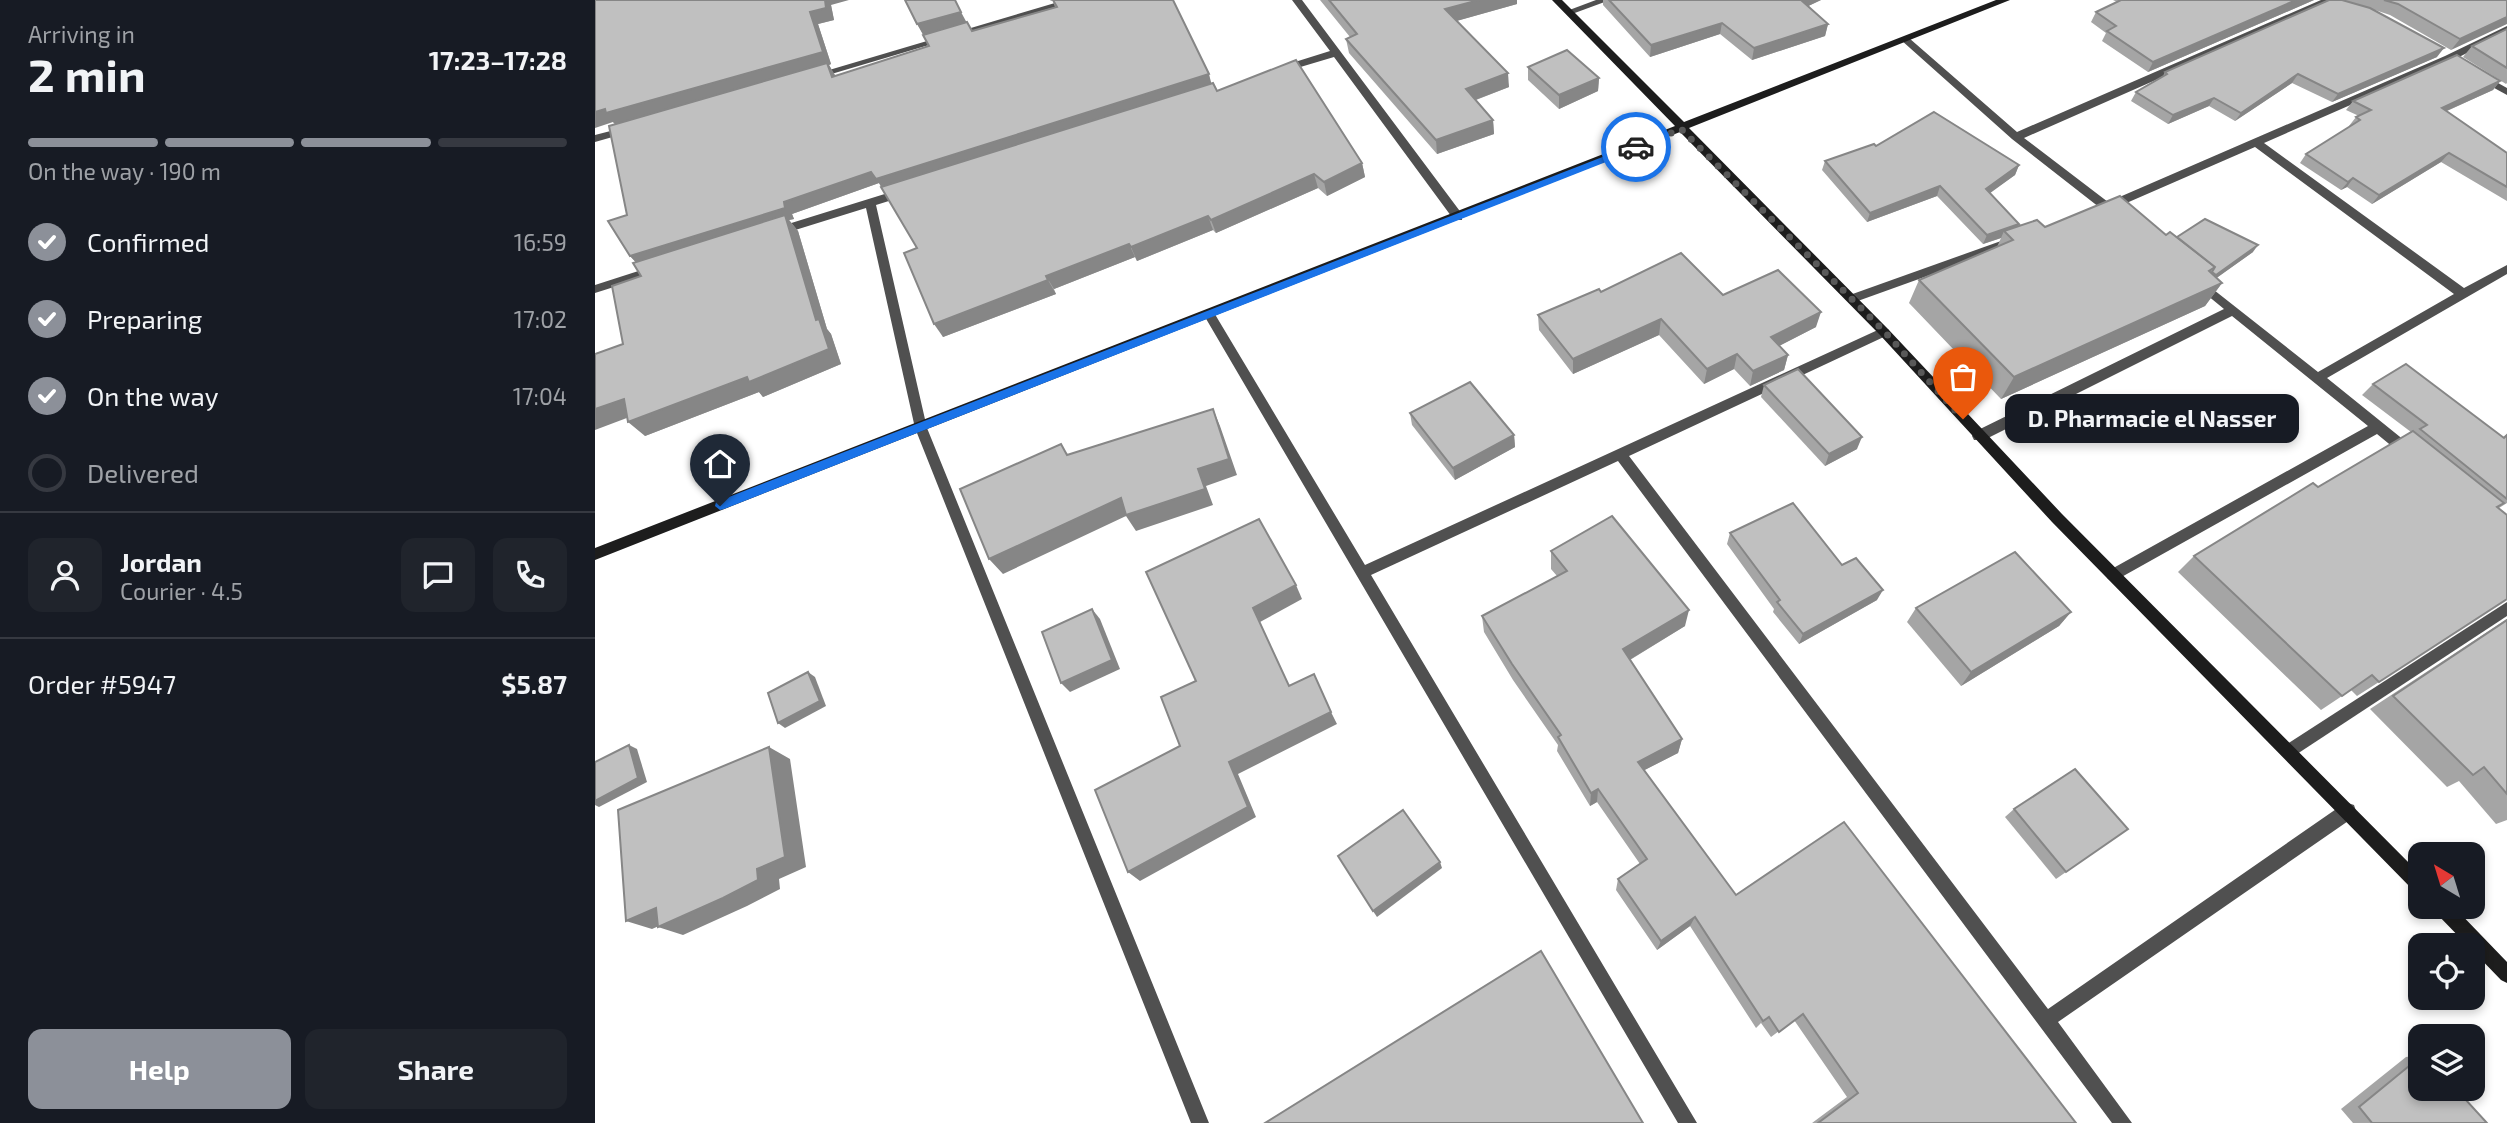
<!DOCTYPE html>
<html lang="en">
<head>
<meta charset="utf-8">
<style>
	:root { --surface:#171b24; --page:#20242c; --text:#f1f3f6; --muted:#9ea1a6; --line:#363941; --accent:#8c9099 }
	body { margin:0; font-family:"Exo 2",sans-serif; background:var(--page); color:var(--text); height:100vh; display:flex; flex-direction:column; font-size:26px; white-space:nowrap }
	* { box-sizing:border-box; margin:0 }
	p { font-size:23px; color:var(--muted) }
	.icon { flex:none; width:38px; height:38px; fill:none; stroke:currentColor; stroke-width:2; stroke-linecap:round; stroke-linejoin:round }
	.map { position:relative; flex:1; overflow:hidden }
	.sheet { display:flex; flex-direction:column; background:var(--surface); width:595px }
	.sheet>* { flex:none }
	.needle { width:46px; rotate:322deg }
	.fabs { position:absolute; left:1813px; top:842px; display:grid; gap:14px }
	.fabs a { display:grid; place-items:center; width:77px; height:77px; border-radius:14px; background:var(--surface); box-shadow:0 4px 10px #0003; font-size:35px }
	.pin { position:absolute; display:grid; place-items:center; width:60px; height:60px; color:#fff; margin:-72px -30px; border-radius:50% 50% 50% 0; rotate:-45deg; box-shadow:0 0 7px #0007 }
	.pin .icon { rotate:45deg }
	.courier { position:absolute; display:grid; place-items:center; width:70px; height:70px; margin:-35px; border:5px solid #1a73e8; border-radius:50%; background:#fff; color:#222; box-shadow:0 2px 9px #0007 }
	.bubble { position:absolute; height:49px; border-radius:14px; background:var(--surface); box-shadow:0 4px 10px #0003; font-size:23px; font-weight:700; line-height:49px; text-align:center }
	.overview em { font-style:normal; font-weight:700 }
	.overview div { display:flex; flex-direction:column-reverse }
	.overview { display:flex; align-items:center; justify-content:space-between; height:119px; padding:0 28px }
	h1 { font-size:46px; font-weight:700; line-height:52px }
	.bar { display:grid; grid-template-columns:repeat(4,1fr); gap:10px 7px; align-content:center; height:84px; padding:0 28px }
	.bar i { height:9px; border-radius:5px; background:var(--line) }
	.bar .on { background:var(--accent) }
	.bar p { grid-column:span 4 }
	.line { display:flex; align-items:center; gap:18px; padding:0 28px; border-top:2px solid var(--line) }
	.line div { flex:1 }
	.round { display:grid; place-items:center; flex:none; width:74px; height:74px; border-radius:14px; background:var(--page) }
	ol { padding:0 28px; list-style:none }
	li { display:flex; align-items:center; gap:21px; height:77px }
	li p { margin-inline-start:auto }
	li .icon { padding:7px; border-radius:50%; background:var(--accent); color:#fff; stroke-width:4 }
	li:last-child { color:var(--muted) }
	li i { width:38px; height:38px; border:4px solid var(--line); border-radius:50% }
	.primary-button { display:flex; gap:14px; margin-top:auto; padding:14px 28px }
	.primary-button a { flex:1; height:80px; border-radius:14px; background:var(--accent); color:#fff; font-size:28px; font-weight:700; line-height:80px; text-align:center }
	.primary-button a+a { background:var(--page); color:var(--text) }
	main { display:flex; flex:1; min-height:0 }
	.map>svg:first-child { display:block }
</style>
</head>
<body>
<main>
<section class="sheet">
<div class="overview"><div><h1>2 min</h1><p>Arriving in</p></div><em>17:23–17:28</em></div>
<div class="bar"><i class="on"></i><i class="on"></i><i class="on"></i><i></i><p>On the way · 190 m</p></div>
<ol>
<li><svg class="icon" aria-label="check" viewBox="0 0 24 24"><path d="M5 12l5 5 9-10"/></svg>Confirmed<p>16:59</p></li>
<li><svg class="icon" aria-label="check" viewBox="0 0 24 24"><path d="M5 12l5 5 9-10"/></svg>Preparing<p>17:02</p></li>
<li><svg class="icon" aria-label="check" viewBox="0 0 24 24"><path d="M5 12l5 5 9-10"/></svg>On the way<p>17:04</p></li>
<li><i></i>Delivered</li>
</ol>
<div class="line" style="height:126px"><a class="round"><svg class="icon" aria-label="person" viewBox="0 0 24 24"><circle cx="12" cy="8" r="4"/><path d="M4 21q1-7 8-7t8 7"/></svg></a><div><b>Jordan</b><p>Courier · 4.5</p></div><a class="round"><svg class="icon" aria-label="chat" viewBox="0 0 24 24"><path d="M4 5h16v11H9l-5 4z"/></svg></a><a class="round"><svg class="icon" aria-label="phone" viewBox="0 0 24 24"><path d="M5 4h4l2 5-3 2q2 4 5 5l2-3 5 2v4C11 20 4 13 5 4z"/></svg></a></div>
<div class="line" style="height:91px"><div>Order #5947</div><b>$5.87</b></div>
<div class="primary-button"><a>Help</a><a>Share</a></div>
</section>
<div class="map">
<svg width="1912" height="1123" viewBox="0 0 1912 1123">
	<rect width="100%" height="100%" fill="#fff"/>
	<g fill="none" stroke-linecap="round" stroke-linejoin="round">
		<g fill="#505050" fill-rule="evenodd">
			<path d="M470,0H485L223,78H215L214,76Z"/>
			<path d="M697,0H707L867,214V220H859L739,57L692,71H684V67L735,51Z"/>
			<path d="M1001,0H1015L977,14L969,12Z"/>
			<path d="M1726,0H1754L1756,2L1751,5L1733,4L1429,138L1513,202L1850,56L1912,26V33L1858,60L1669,143L1869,288L1912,265V274L1732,378L1820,449L1822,453L1820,457H1810L1782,434L1523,579L1518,581L1513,579L1511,575L1513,571L1773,426L1637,316L1389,440H1379L1377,436L1379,432L1629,309L1601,286L1599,283L1605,279L1723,372L1859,294L1660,147L1520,208L1528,215L1526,218H1518L1417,139L1306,40L1314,38L1422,132Z"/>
			<path d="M1885,73L1912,88V95L1881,78L1880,76Z"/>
			<path d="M31,127L35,128V132L0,142V135Z"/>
			<path d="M309,188L315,192L313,195L281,205L332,428L614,1123H596L320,428L271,208L181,236L175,232L177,229Z"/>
			<path d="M1420,236L1424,237V243L1260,302L1256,303L1250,299L1252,296Z"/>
			<path d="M62,265L66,266V272L0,293V285Z"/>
			<path d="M614,310L618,311L770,565L1285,329H1293L1295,332L1293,335L1034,456L1453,1009L1747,805L1753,803L1759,805L1761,811L1759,817L1463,1022L1537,1123H1517L1023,461L776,575L1102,1123H1083L610,317L608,314Z"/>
			<path d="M1912,602V616L1699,756L1694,758L1689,756L1686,751L1689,746Z"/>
		</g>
		<g fill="#1d1d1d" fill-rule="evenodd">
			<path d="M957,0H967L1089,122L1401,0H1415L1094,128L1293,329L1467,514L1825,874V893L1819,891L1457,522L1285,335L1085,132L0,560V548L1080,126Z"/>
			<path d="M1838,906H1858L1912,962V983L1906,980L1878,951V945H1872L1840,912Z"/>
		</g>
	</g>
	<g fill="#a5a5a5">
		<path d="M310,0L371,23L377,31L460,7L458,1H456L455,0H578L616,83L622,91L767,163L770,177L732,196L723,188L621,233L618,230L542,261L540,257L459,289L461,294L348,337L322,248L284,183L197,214L199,219L194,220L203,231L232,329L236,334L246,364L168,397L164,392L50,436L28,344L46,276L41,262L35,256L32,215L20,124L18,122L236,5L239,20L223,24L236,64L234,65L240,76L334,46Z"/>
		<path d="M725,0H922V4L861,21L914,87L881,100L898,120L899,134L842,154L754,53L751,39L755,37Z"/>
		<path d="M1008,0H1226L1213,6L1233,24L1230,36L1157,60L1125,34L1055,57L1008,5Z"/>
		<path d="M1518,0H1719L1553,72L1507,41L1511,33L1496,22L1501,12L1522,2Z"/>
		<path d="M1748,0H1912L1856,50L1795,15L1780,10L1842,57L1737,102L1697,83L1640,121L1614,106L1573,124L1536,101L1541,92L1568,76L1570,72Z"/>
		<path d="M1912,29V83L1911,84L1868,57L1877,46Z"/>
		<path d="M933,67L1004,78L1003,91L964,109L933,80Z"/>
		<path d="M1905,81L1898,90L1852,111L1912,153V201L1846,162L1777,204L1752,187L1746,190L1705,163L1711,154L1755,127L1754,126L1761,117L1764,116L1751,110L1758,101Z"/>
		<path d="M1281,146L1424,165L1420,175L1394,193L1424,224L1423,226L1571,235L1658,252L1621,278L1627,283L1610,306L1406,399L1314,303L1324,280L1402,247L1406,238L1388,244L1342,196L1272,222L1227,170L1230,161Z"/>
		<path d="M1006,292L1221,327L1184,346L1193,355L1189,370L1155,386L1139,369L1109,384L1064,335L978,374L944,330L943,315Z"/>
		<path d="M1778,384L1908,437L1912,434V503L1904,508L1784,682L1762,696L1756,690L1726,710L1583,572L1599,556L1723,487L1816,432L1767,395Z"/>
		<path d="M1169,385L1262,449L1230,466L1166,397Z"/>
		<path d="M815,413L919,435L920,447L860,480L817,425Z"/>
		<path d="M1135,533L1247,565L1282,600L1204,644L1178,612L1179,609L1132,544Z"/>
		<path d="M956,551L1090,626L1035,660L1087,739L1083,753L1049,770L1141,895L1481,1123H1217L1252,1097L1199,1020L1176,1037L1166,1023L1161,1028L1095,926L1062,950L1021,890L1023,879L1045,864L1002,802L995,806L962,751L963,745L918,680L889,632L887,616L962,576L956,569Z"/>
		<path d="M1321,608L1476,612L1464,626L1366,686L1312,622Z"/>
		<path d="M1912,619V820L1901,824L1864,781L1852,787L1775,709Z"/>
		<path d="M1419,809L1471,872L1461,879L1410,817Z"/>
		<path d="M1825,1055V1088L1892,1123H1758L1746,1109L1811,1057Z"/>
	</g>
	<g fill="#868686">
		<path d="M230,0H254L236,5L239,20L223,24L236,64L234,65L240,75L244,88L22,126L18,122L0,128V112L215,12Z"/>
		<path d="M884,0H922V4L851,24L850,9Z"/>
		<path d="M1205,0H1226L1203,11Z"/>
		<path d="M1701,0H1719L1553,72L1558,62Z"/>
		<path d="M366,12L373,25L330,38L322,24Z"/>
		<path d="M1912,17V24L1856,50L1865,39Z"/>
		<path d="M1127,23L1125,34L1055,57L1056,45Z"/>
		<path d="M1233,24L1230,36L1157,60L1159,48Z"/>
		<path d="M1849,48L1842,57L1737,102L1743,94Z"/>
		<path d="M913,73L914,87L872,103L871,89Z"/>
		<path d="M614,74L617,86L288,190L284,183L197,214L199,219L194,220L203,231L232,329L236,334L246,364L168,397L164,392L50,436L33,422L46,268L35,256L276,172Z"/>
		<path d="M1703,74L1697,83L1640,121L1646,113Z"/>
		<path d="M1004,78L1003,91L964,109V95Z"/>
		<path d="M1905,81L1898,90L1840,116L1847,108Z"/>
		<path d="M1619,98L1614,106L1573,124L1578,115Z"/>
		<path d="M898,120L899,134L842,154L841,140Z"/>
		<path d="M1854,153L1846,162L1777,204L1784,195Z"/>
		<path d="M767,163L770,177L732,196L729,182Z"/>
		<path d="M1424,165L1420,175L1387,199L1391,189Z"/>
		<path d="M719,174L723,188L621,233L616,220Z"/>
		<path d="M1758,178L1752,187L1746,190L1753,182Z"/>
		<path d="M1345,186L1342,196L1272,222L1275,213Z"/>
		<path d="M613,216L618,230L542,261L536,247Z"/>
		<path d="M1424,224L1420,233L1409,231L1406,238L1388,244L1392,235Z"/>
		<path d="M534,244L540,257L459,289L451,276Z"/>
		<path d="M1663,245L1658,252L1616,282L1621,275Z"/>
		<path d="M453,280L461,294L348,337L339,324Z"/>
		<path d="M1627,283L1610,306L1406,399L1419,377Z"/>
		<path d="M1226,312L1221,327L1172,352L1176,337Z"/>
		<path d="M1066,319L1064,335L978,374V359Z"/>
		<path d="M1142,354L1139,369L1109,384L1112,369Z"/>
		<path d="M1193,355L1189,370L1155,386L1158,371Z"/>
		<path d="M29,399L45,413L0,430V409Z"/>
		<path d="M618,409L625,426L642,475L611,486L618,505L541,531L531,516L408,574L394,559L526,498L603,469Z"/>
		<path d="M919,435L920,447L860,480L858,468Z"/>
		<path d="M1267,437L1262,449L1230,466L1234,454Z"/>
		<path d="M701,585L707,599L665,622L658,608Z"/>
		<path d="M1288,590L1282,600L1204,644L1208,634Z"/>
		<path d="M497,609L505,619L525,669L475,692L466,683Z"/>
		<path d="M1094,610L1090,626L1026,665L1028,649Z"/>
		<path d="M1476,612L1464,626L1366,686L1376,672Z"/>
		<path d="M213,672L220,677L231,706L190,728L183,723Z"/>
		<path d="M736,712L742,724L643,774L661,817L545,881L533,872L634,762Z"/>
		<path d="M1087,739L1083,753L1040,775L1043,762Z"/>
		<path d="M34,745L42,749L52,782L4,807L0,805V801Z"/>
		<path d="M174,747L195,759L211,867L184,879L185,889L152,906L88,935L63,927L162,869Z"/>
		<path d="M1003,789L1002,802L995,806L996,793Z"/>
		<path d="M845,862L847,868L782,917L778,911Z"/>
		<path d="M61,908L87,916L57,929L31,921Z"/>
		<path d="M1100,917L1095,926L1062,950L1066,941Z"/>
	</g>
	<g fill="#c0c0c0" stroke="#868686" stroke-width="2">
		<path d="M0,0H230L231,8L215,12L228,52L11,113L10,109L0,112Z"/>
		<path d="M310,0H360L366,12L322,24Z"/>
		<path d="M458,0H578L614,74L281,179L276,172L189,202L190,208L35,256L13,221L32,215L14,126L232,63L237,77L334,46L328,35L372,22L377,31L462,7Z"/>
		<path d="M734,0H884L850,9L913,73L871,89L898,120L841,140L751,39L762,34Z"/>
		<path d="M1014,0H1206L1233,24L1159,48L1127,23L1056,45Z"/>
		<path d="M1526,0H1701L1558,62L1512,31L1521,26L1501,12Z"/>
		<path d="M1734,0H1747L1775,8L1849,48L1743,94L1703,74L1646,113L1619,98L1578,115L1541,92L1572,74L1570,72Z"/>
		<path d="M1789,0H1912V17L1865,39L1803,4Z"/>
		<path d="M1912,29V68L1877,46Z"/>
		<path d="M972,50L1004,78L964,95L933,67Z"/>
		<path d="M1862,55L1905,81L1847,108L1912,153V187L1854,153L1784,195L1758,178L1753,182L1711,154L1765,120L1761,117L1776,110L1758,101Z"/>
		<path d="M701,60L767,163L729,182L719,174L616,220L613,216L536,247L534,244L451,276L453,280L339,324L309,253L322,248L286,187L618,83L622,91Z"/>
		<path d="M1339,112L1424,165L1391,189L1424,224L1392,235L1345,186L1275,213L1230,161L1279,144L1281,146Z"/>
		<path d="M1525,196L1571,235L1575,232L1620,267L1614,271L1627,283L1419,377L1324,280L1418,240L1409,231L1442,220L1450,227Z"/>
		<path d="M190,215L221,320L224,319L234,349L154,382L152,377L33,422L29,399L0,409V354L28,344L17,286L46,276L38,263Z"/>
		<path d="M1610,219L1663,245L1621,275L1617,272L1620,267L1582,237Z"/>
		<path d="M1086,253L1128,295L1183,270L1226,312L1176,337L1193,355L1158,371L1142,354L1112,369L1066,319L978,359L943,315L1004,289L1006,292Z"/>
		<path d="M1811,364L1909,438L1912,435V499L1825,429L1832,425L1778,384Z"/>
		<path d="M1203,369L1267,437L1234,454L1169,385Z"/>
		<path d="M875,382L919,435L858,468L815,413Z"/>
		<path d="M618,409L634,459L603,469L610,489L531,515L526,498L394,559L365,489L466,444L472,455Z"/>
		<path d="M1818,431L1909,503L1902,507L1912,515V599L1784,682L1777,675L1747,696L1599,556L1718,483L1723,487Z"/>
		<path d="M1198,503L1247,565L1261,558L1288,590L1208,634L1182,602L1185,600L1135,533Z"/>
		<path d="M1017,516L1094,610L1028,649L1087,739L1043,762L1141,895L1249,822L1481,1123H1223L1263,1093L1208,1014L1184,1032L1174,1017L1168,1021L1100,917L1066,941L1023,879L1052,859L1003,789L996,793L963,737L966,735L917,664L887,616L972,571L956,551Z"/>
		<path d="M664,519L701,585L658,608L694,686L719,674L736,712L634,762L653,807L533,872L500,790L585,746L566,697L601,681L551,572Z"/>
		<path d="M1420,552L1476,612L1376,672L1321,608Z"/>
		<path d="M497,609L517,660L466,683L447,632Z"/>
		<path d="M1912,620V794L1889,767L1878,775L1798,696Z"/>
		<path d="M213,672L225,701L183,723L173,693Z"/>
		<path d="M34,745L43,778L0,801V762Z"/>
		<path d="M174,747L190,857L162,869L163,880L128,898L63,927L61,908L31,921L23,810Z"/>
		<path d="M1480,769L1533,829L1471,872L1419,809Z"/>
		<path d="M808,810L845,862L778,911L743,856Z"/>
		<path d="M946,951L1048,1123H670Z"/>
		<path d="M1825,1057V1088H1860L1892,1123H1777L1764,1107Z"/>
	</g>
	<path fill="#1a73e8" d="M1041,144L1045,147L1044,149L129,509L125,510L120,506L121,502Z"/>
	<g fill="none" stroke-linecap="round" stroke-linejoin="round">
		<path stroke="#595959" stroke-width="7" stroke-dasharray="0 12.6" d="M1041,147L1086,129L1289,331L1368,419"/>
	</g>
</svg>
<div class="fabs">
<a><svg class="needle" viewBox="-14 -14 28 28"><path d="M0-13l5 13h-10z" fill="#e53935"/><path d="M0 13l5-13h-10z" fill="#9ea1a6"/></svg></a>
<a><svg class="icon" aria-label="locate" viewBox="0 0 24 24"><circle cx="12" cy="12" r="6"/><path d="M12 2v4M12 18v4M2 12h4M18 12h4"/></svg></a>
<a><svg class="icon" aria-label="layers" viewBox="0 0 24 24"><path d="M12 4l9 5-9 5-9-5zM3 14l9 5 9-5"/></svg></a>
</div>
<div class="pin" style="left:1368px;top:419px;background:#ea580c"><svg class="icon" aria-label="bag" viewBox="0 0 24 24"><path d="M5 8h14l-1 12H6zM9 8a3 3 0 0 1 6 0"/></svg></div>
<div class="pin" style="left:125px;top:506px;background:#1f2937"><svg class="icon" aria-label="home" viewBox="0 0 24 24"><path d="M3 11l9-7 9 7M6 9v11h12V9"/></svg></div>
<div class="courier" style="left:1041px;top:147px"><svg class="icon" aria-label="car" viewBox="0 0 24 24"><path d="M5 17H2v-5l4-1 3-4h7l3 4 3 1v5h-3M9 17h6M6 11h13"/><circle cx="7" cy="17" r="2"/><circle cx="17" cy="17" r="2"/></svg></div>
<div class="bubble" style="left:1410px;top:394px;width:294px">D. Pharmacie el Nasser</div>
</div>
</main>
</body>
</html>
